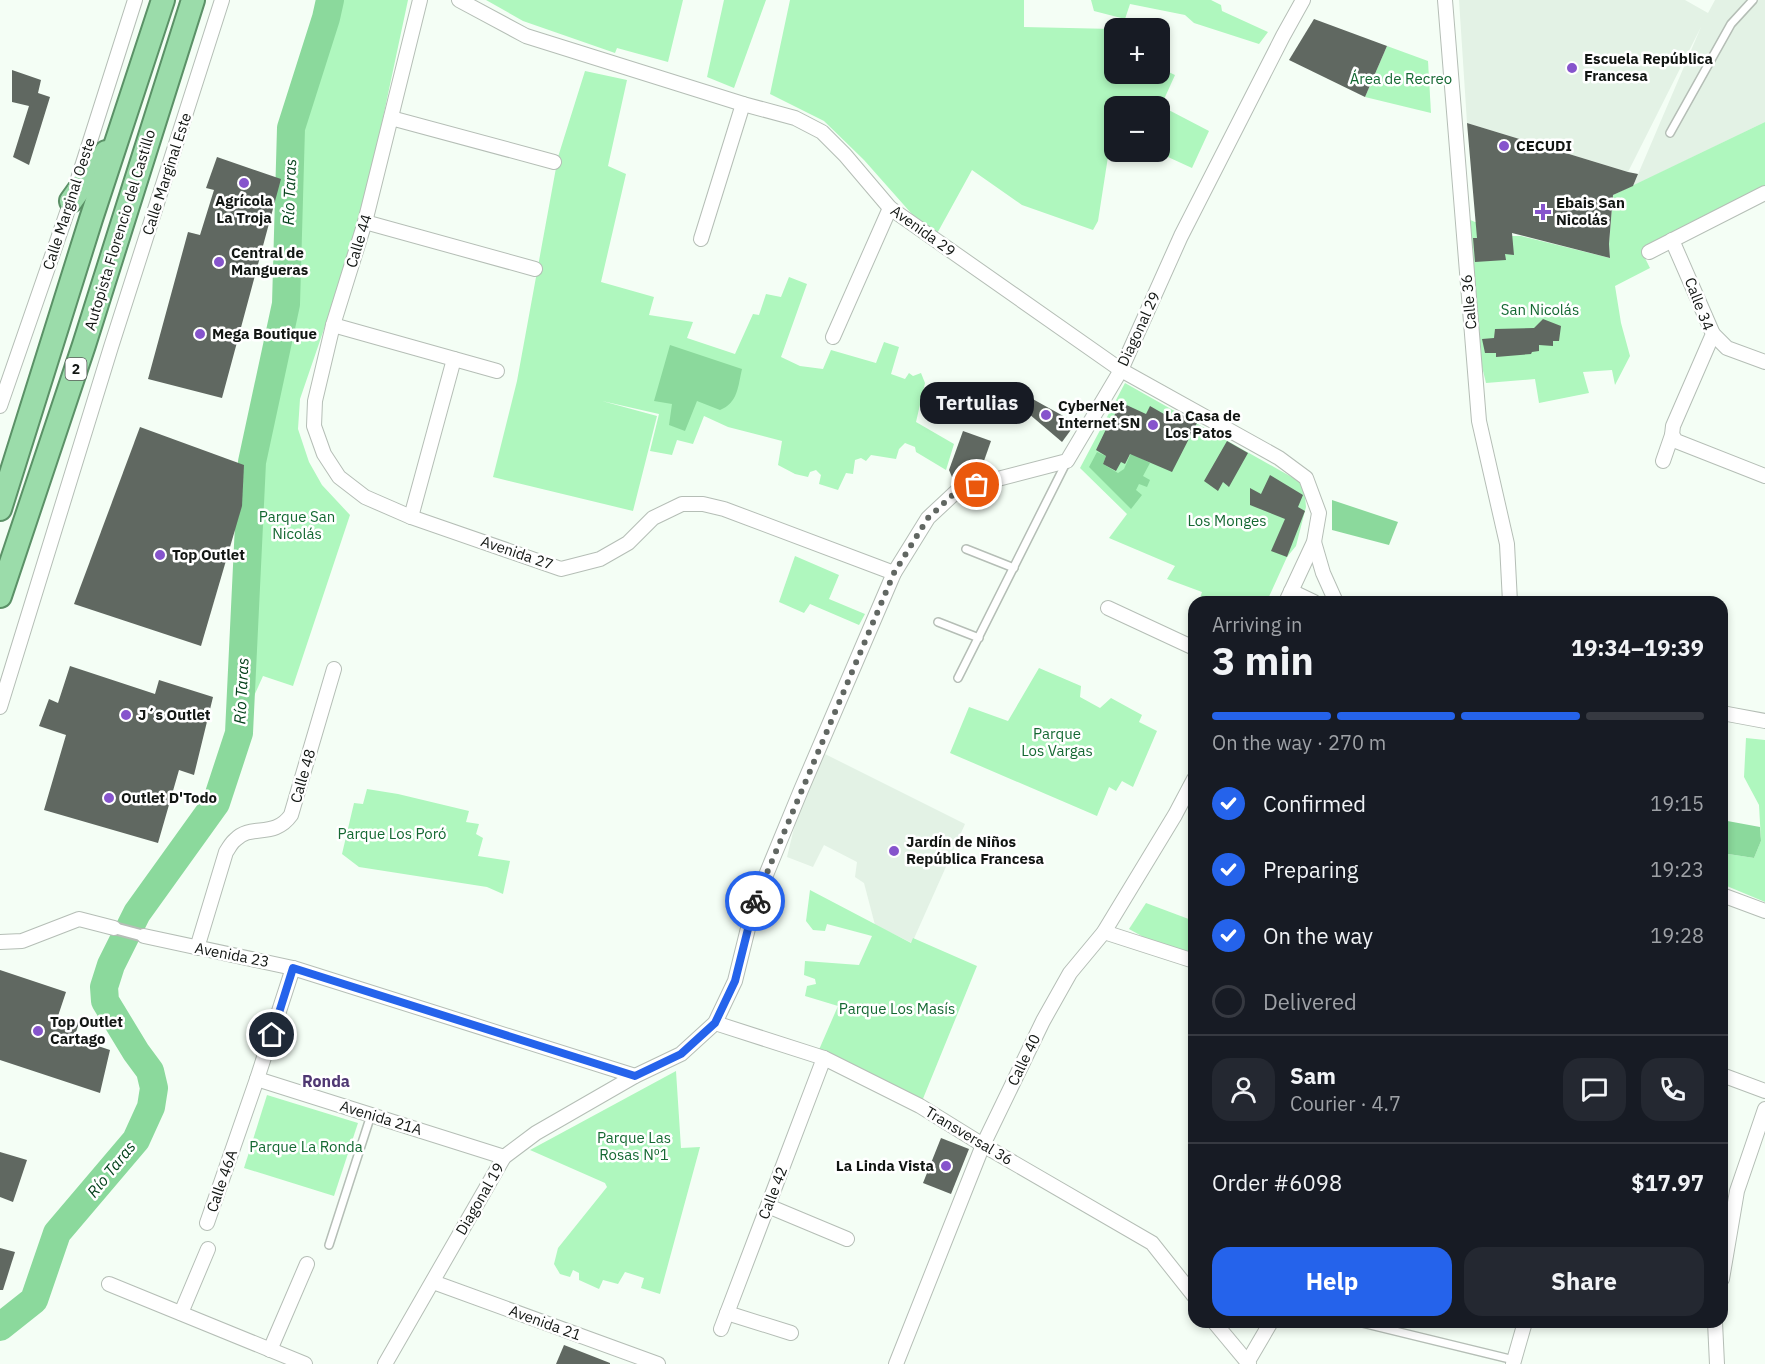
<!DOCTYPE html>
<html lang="en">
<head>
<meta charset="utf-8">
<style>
	:root { --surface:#171b24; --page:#242831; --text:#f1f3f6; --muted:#9ea1a6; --line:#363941; --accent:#2563eb }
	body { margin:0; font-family:"IBM Plex Sans",sans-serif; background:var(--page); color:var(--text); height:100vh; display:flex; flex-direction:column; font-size:22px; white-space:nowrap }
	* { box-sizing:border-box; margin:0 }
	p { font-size:20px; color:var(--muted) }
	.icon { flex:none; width:33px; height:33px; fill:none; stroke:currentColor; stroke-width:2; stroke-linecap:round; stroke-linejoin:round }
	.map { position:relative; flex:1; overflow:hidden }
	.details { position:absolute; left:1188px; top:596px; width:540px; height:732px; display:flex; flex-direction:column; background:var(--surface); border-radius:18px; box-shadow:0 3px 9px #0003 }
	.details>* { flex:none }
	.fabs { position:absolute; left:1104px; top:18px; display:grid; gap:12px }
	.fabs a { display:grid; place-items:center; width:66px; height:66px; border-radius:12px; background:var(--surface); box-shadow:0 3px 9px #0003; font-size:30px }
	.pin { position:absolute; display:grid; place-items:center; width:51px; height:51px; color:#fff; margin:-26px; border:3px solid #fff; border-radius:50%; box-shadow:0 2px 6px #0007 }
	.courier { position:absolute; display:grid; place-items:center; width:60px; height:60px; margin:-30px; border:4px solid #2563eb; border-radius:50%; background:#fff; color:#222; box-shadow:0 2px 8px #0007 }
	.bubble { position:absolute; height:42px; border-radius:18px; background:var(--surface); box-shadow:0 3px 9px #0003; font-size:20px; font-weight:800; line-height:42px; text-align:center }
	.summary em { font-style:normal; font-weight:800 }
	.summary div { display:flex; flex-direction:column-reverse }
	.summary { display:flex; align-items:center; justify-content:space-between; height:102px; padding:0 24px }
	h1 { font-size:39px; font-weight:800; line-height:45px }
	.bar { display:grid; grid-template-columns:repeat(4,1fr); gap:9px 6px; align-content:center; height:72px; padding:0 24px }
	.bar i { height:8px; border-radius:4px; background:var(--line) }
	.bar .current { background:var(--accent) }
	.bar p { grid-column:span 4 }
	.line { display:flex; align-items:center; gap:15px; padding:0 24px; border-top:2px solid var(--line) }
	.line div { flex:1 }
	.round { display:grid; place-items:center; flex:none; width:63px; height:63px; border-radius:18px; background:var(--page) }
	ol { padding:0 24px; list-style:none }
	li { display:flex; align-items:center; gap:18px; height:66px }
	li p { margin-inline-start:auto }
	li .icon { padding:6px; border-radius:50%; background:var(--accent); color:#fff; stroke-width:4 }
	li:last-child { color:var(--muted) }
	li i { width:33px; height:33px; border:3px solid var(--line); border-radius:50% }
	.primary-button { display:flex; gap:12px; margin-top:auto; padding:12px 24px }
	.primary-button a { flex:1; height:69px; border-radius:18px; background:var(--accent); color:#fff; font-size:24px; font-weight:800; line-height:69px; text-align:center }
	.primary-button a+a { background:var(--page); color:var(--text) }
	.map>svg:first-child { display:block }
</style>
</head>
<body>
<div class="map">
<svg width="1765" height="1364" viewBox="0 0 1765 1364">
	<rect width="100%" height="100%" fill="#f4fef5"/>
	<g fill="#e3f2e5">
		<path d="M1459,0H1685L1708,13L1715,0H1765V122L1633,186L1701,27L1628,172L1467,123Z"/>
		<path d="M823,753L965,824L912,943L875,925L864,883L855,877L857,862L824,845L813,867L787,857L795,824Z"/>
	</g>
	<g fill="#aff7be">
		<path d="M332,0H408L361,221L300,399L298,429L309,462L322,485L350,515L293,686L263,676L254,696L242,694L253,464L289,303L294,128Z"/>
		<path d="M486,0H683L668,62L617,48L615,53L523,21Z"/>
		<path d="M724,0H766L734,88L707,77Z"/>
		<path d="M790,0H1024V27L1114,29V74H1160V68L1175,75L1161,106L1209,131L1192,168L1157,152H1160V106H1114V131H1112L1098,221L1093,230L1022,205L972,170L934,239L864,160L824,121L770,94Z"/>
		<path d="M1091,0H1211L1221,5L1222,11L1268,32L1259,44L1194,23L1185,15L1130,4L1125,19L1094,11Z"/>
		<path d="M1387,46L1428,61L1431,113L1365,97Z"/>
		<path d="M585,71L627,80L608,166L626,174L601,282L654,297L649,315L693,322L687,338L735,354L753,314L759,315L766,294L781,297L789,277L807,284L781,357L800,366L823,369L831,350L876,363L884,342L899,347L891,374L905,379L909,373L913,376L921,373L925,383L916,422L954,444L946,470L916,452L915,447L905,443L899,449L896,459L871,455L866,461L861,458L855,460L853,474L846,473L838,490L819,484L821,475L816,470L810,472L808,477L795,474L778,465L782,441L728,427L704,416L693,444L677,440L672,455L650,451L659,414L602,401L657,416L633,511L493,477L517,381L558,157Z"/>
		<path d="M1765,122V193L1643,254L1650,268L1615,286L1621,323L1630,356L1615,385L1612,370L1583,372L1589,393L1539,403L1535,379L1486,383L1471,321L1468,219L1475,222L1505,224L1508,236H1521L1610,258L1609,244L1613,195Z"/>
		<path d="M1125,383L1304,484L1306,507L1296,546L1287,557L1267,601H1199L1202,592L1167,579L1175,566L1109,538L1127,514L1080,468Z"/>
		<path d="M795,556L839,575L829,599L865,614L859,625L810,604L804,613L779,602Z"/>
		<path d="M1039,668L1081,686L1080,697L1100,708L1111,698L1142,715L1139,722L1157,731L1133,787L1122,781L1116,791L1109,787L1097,816L950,753L969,707L1008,721Z"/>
		<path d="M1746,738L1765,740V902L1722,884V853L1754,858L1761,841L1759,805L1744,777Z"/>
		<path d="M367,789L398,794L469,811L466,822L479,824L476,834L483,838L478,856L510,861L503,894L487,887L359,867L342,854L354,803L363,804Z"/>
		<path d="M810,890L911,943L913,938L977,966L920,1106L818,1052L838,1006L805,996L807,986L816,984L815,979L804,975L805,961L859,965L872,936L827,924L825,931L813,930L806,921Z"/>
		<path d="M1146,903L1194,921V957L1156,944L1129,929Z"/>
		<path d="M676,1071L681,1148L700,1147L660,1294L641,1288L644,1278L625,1272L618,1284L603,1280L599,1289L579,1280V1273L573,1270L570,1277L560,1274L554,1264L558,1248L607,1187L605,1183L530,1150Z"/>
		<path d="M267,1095L358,1123L334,1196L244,1168Z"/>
	</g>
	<g fill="#8bd99c">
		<path d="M670,345L742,369C738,386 738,403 720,410L697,401L685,431L669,425L672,404L654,401Z"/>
		<path d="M1097,452L1106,456L1103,464L1118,473L1124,469L1131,453L1150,463L1143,476L1150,480L1147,487L1139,484L1136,490L1142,495L1131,509L1089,467Z"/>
		<path d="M1332,500L1398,522L1389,545L1332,530Z"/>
		<path d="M1722,820L1760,827L1761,841L1754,858L1722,853Z"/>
	</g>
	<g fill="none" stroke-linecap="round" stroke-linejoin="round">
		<path stroke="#8bd99c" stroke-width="28" d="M0,1327L34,1300L57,1233L136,1140L151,1107L154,1088L150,1071L136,1052L105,1001L104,987L111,965L137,913L216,803L239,733L252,462L286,304L291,128L326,18L330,0"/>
	</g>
	<g fill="#606861">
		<path d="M1314,19L1387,46L1365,97L1289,60Z"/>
		<path d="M12,70L41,80L38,93L50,97L29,165L13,157L29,106L12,102Z"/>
		<path d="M1467,123L1628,172L1638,174L1633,186L1613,195L1609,244L1610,258L1512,233L1514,255L1505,254L1506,260L1475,262L1473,238H1477Z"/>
		<path d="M217,157L281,179L222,398L148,379L188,232L200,235L214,190L206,188Z"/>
		<path d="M1543,319L1561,326L1559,341H1553V346L1539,345V351L1532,352L1531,354L1496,357V353H1485L1482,339L1494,338L1495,329L1534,328Z"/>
		<path d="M1029,397L1076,423L1062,442L1022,408Z"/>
		<path d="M1120,402L1146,414L1150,406L1171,418L1175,411L1197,423L1172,472L1130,454L1125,464L1121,462L1116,471L1103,464L1106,456L1096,450L1108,425L1110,426Z"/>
		<path d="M140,427L244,465L242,506L201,646L74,604Z"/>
		<path d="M963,431L991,441L979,475L952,477L949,470Z"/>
		<path d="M1227,441L1248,453L1229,487L1223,482L1218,491L1204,481Z"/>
		<path d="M1270,475L1303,495L1298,507L1305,511L1287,557L1271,551L1285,519L1250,505V488L1261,494Z"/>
		<path d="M70,666L155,694L159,680L213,697L194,775L179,770L158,843L44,810L66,735L39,726L49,699L58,703Z"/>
		<path d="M0,970L66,992L58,1016L79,1023L74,1038L110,1050L100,1093L0,1060Z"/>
		<path d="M941,1138L969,1149L951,1194L923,1183Z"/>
		<path d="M0,1152L27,1160L13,1202L0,1197Z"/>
		<path d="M0,1248L15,1252L3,1290H0Z"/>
		<path d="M564,1345L610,1363V1364H556Z"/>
	</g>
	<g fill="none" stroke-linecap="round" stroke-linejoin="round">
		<g stroke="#b5beb6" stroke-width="10">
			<g id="service">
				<path d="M1670,133L1731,24L1753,0"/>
				<path d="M966,549L1014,568"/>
				<path d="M938,622L979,638"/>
				<path d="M958,678L1066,463"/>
				<path d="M329,1245L371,1115"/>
				<path d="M1358,1322L1514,1360"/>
			</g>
		</g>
		<g stroke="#b5beb6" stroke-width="14">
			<path id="pedestrian" d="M114,928L144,936"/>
		</g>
		<g stroke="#b5beb6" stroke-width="16">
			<g id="minor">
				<path d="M420,0L365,222L333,325L315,401L314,426L324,454L339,477L365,497L411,517L561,569L600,559L628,543L653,518L682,504H703L724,509L894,573"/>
				<path d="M459,0L526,36L743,104L795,118L822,132L845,155L890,208L1121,370L1279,458L1306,478L1319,513L1314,542L1286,602"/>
				<path d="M1445,0L1479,421L1507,544L1510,602"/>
				<path d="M391,118L554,162"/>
				<path d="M365,222L535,269"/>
				<path d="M701,239L743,104"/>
				<path d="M1649,252L1765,193"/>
				<path d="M333,325L497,371"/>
				<path d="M1713,334L1727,348L1765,362"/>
				<path d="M833,337L890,208"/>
				<path d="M0,406L71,201L135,0"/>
				<path d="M1672,435L1676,441L1765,476"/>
				<path d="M1663,461L1672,435L1673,426L1713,334L1672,240"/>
				<path d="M411,517L454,359"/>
				<path d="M1314,542L1323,573L1336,602"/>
				<path d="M1291,591L1314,602"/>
				<path d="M1108,608L1194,648"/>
				<path d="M0,707L111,347L222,0"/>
				<path d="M1722,713L1765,721"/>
				<path d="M1722,895L1765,911"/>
				<path d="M1104,932L1194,961"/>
				<path d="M144,936L293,968L635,1076"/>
				<path d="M0,942L22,941L79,919L114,928"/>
				<path d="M197,948L226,852C229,848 231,843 235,840C251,823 274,839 291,815L334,669"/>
				<path d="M715,1023L824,1058L920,1106L983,1145L1152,1243L1194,1296"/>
				<path d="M1722,1075L1765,1091"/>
				<path d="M257,1079L504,1157"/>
				<path d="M768,1206L847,1239"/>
				<path d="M207,1223L257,1079L293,968"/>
				<path d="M1722,1279L1737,1191L1765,1109"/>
				<path d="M433,1282L658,1364"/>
				<path d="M109,1284L305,1364"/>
				<path d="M181,1313L208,1249"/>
				<path d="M727,1313L791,1333"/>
				<path d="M1214,1322L1249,1364"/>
				<path d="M1715,1322L1717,1364"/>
				<path d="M721,1329L824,1058"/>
				<path d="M270,1350L307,1264"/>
				<path d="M1247,1363L1271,1322"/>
				<path d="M385,1364L504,1157L536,1133L635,1076L681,1054L715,1023L735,981L754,904L801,790L894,573L928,518L959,489L1067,461L1121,370L1181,236L1283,36L1303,0"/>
				<path d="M896,1364L983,1145L1043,1021L1070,973L1104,932L1175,815L1194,779"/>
				<path d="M1513,1364L1525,1322"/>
			</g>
		</g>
		<g stroke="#5b9167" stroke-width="26">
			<g id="trunk">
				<path d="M71,201L106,152"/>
				<path d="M0,509L91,219L163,0"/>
				<path d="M0,596L84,345L193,0"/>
			</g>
		</g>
		<use href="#service" stroke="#fff" stroke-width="7"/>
		<use href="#pedestrian" stroke="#fff" stroke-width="10"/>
		<use href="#minor" stroke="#fff" stroke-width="14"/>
		<use href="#trunk" stroke="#9bdcaa" stroke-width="22"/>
	</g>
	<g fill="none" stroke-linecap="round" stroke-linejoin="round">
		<path stroke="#616762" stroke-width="6" stroke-dasharray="0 10.8" d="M755,901L894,573L928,518L959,489L977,485"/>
		<path stroke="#2563eb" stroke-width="8" d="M272,1035L293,968L635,1076L681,1054L715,1023L735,981L755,901"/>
	</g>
	<g fill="#8654cc" stroke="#fff" stroke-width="2">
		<circle cx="1572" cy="68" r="6"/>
		<circle cx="1504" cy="146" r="6"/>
		<circle cx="244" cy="183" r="6"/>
		<path d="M1540 203h6v6h6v6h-6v6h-6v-6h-6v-6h6z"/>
		<circle cx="219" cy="262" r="6"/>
		<circle cx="200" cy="334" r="6"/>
		<circle cx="1046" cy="415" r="6"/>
		<circle cx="1153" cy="425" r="6"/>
		<circle cx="160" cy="555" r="6"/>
		<circle cx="126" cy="715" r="6"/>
		<circle cx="109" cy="798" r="6"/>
		<circle cx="894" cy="851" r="6"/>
		<circle cx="38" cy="1031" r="6"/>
		<circle cx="946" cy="1166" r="6"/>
	</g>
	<g text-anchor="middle" stroke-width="5" stroke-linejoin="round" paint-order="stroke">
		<rect fill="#fff" stroke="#595c5a" stroke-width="1.5" x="65.5" y="358" width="21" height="22" rx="4.5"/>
		<g font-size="14" font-weight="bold" fill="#121613">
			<text x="76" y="374">2</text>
		</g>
		<g font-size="15" font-weight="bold" fill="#121613" stroke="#fff" text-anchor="start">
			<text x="1584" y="64">Escuela República<tspan x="1584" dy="17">Francesa</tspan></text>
			<text x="1516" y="151">CECUDI</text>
			<text x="244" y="206" text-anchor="middle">Agrícola<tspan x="244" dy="17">La Troja</tspan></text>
			<text x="1556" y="208">Ebais San<tspan x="1556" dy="17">Nicolás</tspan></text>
			<text x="231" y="258">Central de<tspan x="231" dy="17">Mangueras</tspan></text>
			<text x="212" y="339">Mega Boutique</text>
			<text x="1058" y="411">CyberNet<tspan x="1058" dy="17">Internet SN</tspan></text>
			<text x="1165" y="421">La Casa de<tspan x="1165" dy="17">Los Patos</tspan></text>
			<text x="172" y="560">Top Outlet</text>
			<text x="138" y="720">J´s Outlet</text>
			<text x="121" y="803">Outlet D'Todo</text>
			<text x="906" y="847">Jardín de Niños<tspan x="906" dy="17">República Francesa</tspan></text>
			<text x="50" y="1027">Top Outlet<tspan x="50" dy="17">Cartago</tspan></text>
			<text x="934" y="1171" text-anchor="end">La Linda Vista</text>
		</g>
		<g font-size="15" fill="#156933" stroke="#fff">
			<text x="1401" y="84">Área de Recreo</text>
			<text x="1540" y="315">San Nicolás</text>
			<text x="297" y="522">Parque San<tspan x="297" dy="17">Nicolás</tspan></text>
			<text x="1227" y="526">Los Monges</text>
			<text x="1057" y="739">Parque<tspan x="1057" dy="17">Los Vargas</tspan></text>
			<text x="392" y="839">Parque Los Poró</text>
			<text x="897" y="1014">Parque Los Masís</text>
			<text x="634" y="1143">Parque Las<tspan x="634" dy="17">Rosas Nº1</tspan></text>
			<text x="306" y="1152">Parque La Ronda</text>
		</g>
		<g font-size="15" fill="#121613" stroke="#fff">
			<text transform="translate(167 174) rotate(-72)" y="5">Calle Marginal Este</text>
			<text transform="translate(69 204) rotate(-72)" y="5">Calle Marginal Oeste</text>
			<text transform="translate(120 230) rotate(-73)" y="5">Autopista Florencio del Castillo</text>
			<text transform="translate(923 231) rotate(36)" y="5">Avenida 29</text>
			<text transform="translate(359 241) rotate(-73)" y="5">Calle 44</text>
			<text transform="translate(1469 302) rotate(-95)" y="5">Calle 36</text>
			<text transform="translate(1699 304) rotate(69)" y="5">Calle 34</text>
			<text transform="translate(1139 329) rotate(-65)" y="5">Diagonal 29</text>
			<text transform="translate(517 553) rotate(19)" y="5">Avenida 27</text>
			<text transform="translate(303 776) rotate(-74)" y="5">Calle 48</text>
			<text transform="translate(232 955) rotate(11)" y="5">Avenida 23</text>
			<text transform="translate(1024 1060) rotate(-64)" y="5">Calle 40</text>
			<text transform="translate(381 1118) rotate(17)" y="5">Avenida 21A</text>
			<text transform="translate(969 1136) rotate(31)" y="5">Transversal 36</text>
			<text transform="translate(222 1181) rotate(-71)" y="5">Calle 46A</text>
			<text transform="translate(773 1193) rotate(-69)" y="5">Calle 42</text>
			<text transform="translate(480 1199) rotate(-60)" y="5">Diagonal 19</text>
			<text transform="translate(545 1323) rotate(20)" y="5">Avenida 21</text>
		</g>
		<g font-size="16" font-style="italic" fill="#04411b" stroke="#fff">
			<text transform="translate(289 192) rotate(-88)" y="6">Río Taras</text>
			<text transform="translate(241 691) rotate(-87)" y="6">Río Taras</text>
			<text transform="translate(111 1169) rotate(-51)" y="6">Río Taras</text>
		</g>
		<g font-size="16" font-weight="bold" fill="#4f3873" stroke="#fff">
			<text x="326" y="1087">Ronda</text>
		</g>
	</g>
</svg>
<div class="fabs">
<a>+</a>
<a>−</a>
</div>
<div class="pin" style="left:977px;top:485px;background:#ea580c"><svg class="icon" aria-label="bag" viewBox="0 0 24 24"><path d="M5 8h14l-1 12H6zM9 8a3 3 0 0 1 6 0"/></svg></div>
<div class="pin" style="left:272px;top:1035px;background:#1f2937"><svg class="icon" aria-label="home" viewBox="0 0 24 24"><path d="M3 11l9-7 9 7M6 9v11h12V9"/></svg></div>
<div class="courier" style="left:755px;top:901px"><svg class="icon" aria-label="bike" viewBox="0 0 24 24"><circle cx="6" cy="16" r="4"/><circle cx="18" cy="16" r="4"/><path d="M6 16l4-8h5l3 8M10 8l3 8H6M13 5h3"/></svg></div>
<div class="bubble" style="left:920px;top:382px;width:114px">Tertulias</div>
<section class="details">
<div class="summary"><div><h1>3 min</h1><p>Arriving in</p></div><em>19:34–19:39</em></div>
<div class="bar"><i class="current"></i><i class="current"></i><i class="current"></i><i></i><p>On the way · 270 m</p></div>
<ol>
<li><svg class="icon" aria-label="check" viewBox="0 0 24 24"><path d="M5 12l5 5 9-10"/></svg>Confirmed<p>19:15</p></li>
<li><svg class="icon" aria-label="check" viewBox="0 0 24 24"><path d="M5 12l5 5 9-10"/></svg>Preparing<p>19:23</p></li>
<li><svg class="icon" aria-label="check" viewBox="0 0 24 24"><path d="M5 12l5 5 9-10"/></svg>On the way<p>19:28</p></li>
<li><i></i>Delivered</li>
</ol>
<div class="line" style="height:108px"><a class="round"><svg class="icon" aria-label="person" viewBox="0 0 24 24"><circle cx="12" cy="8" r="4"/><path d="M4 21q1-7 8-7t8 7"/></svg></a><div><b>Sam</b><p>Courier · 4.7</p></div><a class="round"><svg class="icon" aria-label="chat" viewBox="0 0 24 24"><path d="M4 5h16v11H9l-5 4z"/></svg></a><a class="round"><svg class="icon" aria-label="phone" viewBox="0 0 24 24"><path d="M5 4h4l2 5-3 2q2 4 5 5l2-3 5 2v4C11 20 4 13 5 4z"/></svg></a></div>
<div class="line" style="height:78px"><div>Order #6098</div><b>$17.97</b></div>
<div class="primary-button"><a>Help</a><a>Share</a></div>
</section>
</div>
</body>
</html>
